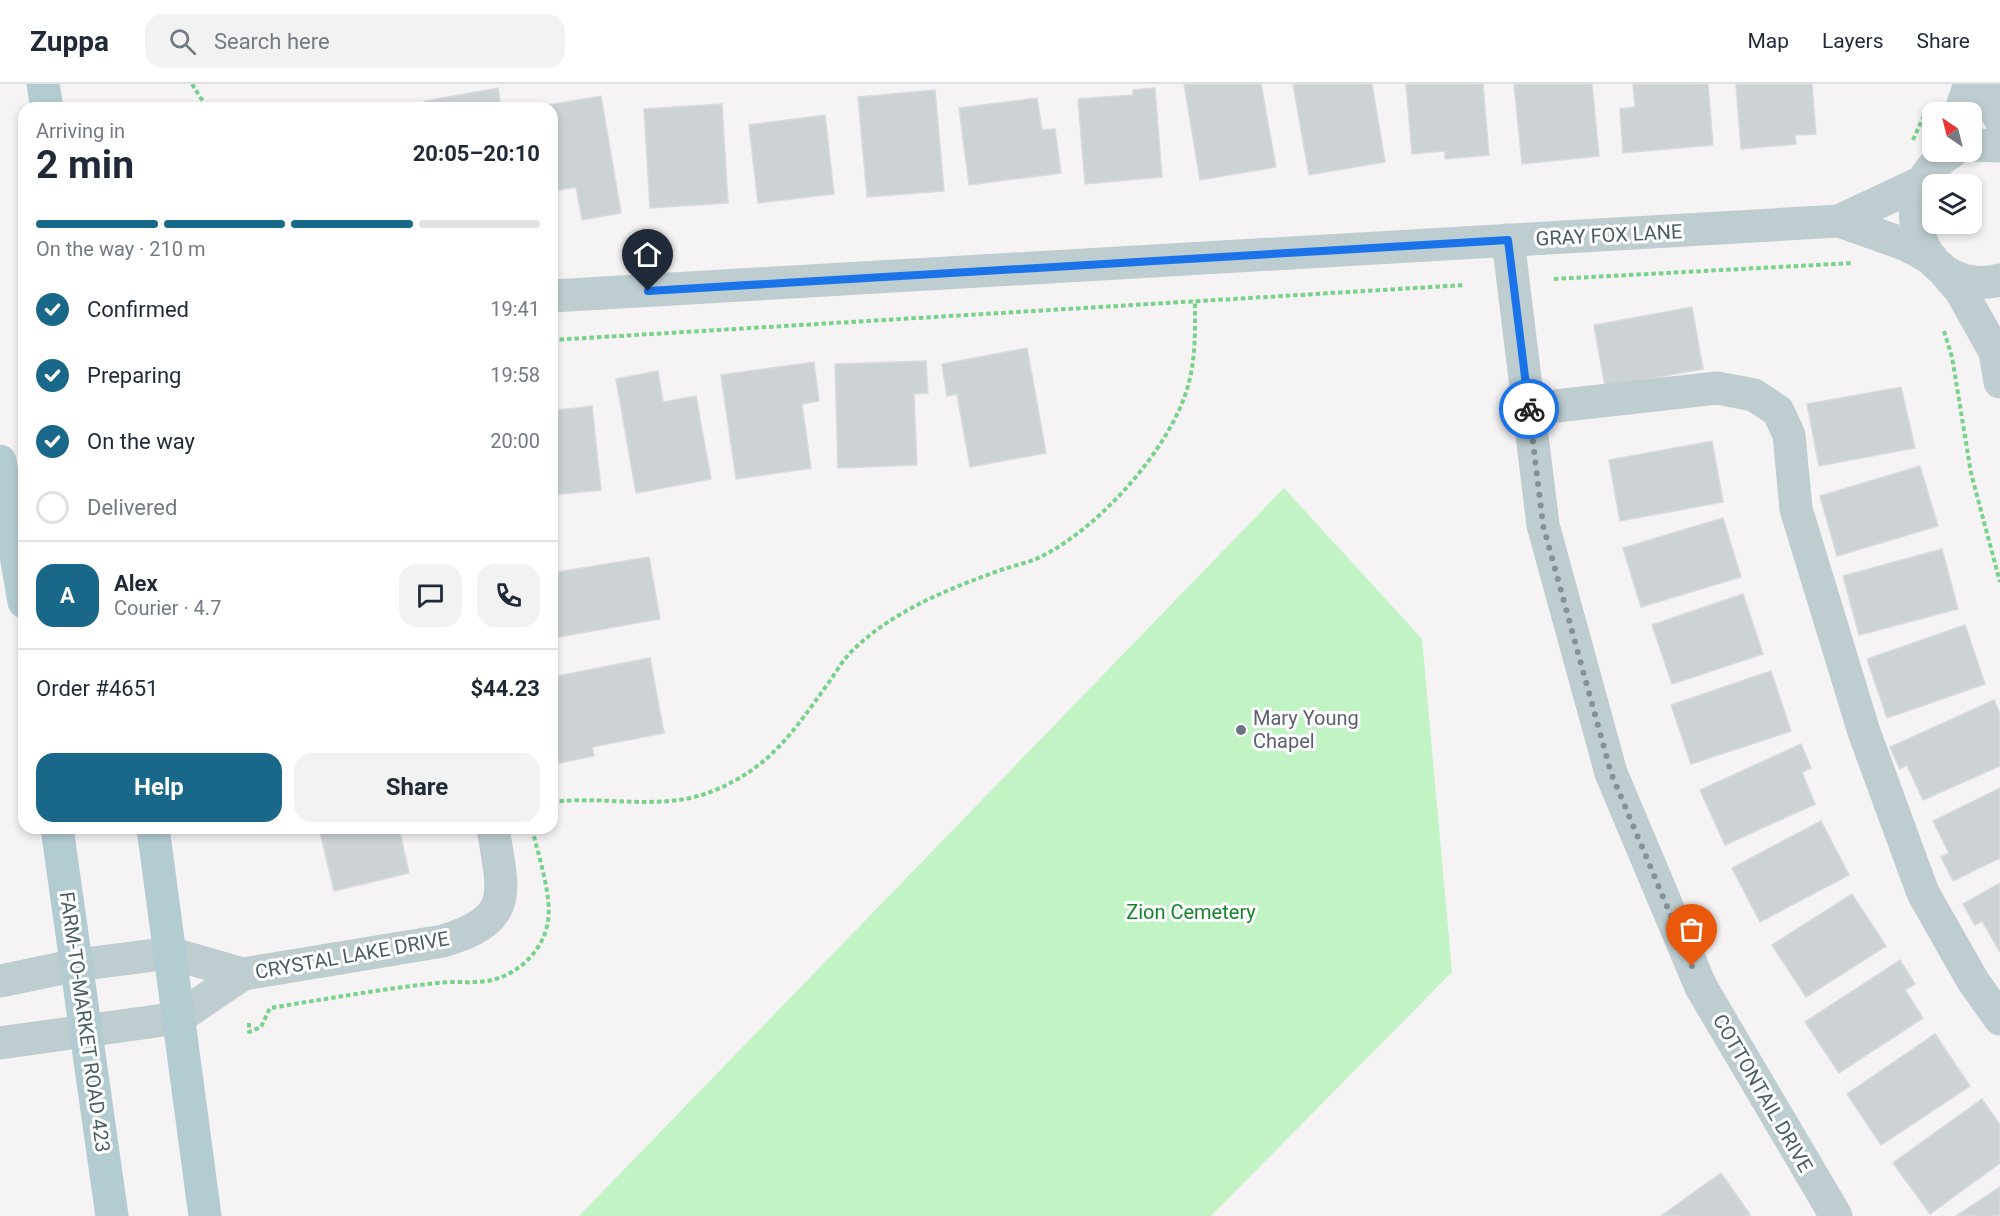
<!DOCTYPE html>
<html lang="en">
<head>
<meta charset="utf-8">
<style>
	:root { --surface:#fff; --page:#f2f2f3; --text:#1f2937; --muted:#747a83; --line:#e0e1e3; --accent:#19688a }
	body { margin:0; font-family:Roboto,sans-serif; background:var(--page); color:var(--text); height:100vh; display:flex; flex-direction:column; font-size:22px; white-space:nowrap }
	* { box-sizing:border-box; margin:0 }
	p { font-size:20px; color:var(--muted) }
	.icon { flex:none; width:33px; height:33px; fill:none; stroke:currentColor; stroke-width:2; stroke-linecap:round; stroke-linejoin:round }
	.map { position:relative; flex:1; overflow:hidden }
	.panel { position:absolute; left:18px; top:18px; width:540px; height:732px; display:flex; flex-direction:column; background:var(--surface); border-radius:18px; box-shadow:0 3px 9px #0003 }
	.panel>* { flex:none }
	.needle { width:39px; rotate:325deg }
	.fabs { position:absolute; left:1922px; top:18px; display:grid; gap:12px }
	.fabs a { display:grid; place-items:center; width:60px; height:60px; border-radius:12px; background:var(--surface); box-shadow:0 3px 9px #0003; font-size:30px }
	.pin { position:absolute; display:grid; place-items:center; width:51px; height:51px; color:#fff; margin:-62px -26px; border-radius:50% 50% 50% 0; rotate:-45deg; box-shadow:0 0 6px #0007 }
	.pin .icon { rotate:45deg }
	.courier { position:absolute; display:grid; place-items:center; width:60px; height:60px; margin:-30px; border:4px solid #1a73e8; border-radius:50%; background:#fff; color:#222; box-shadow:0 2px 8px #0007 }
	.head em { font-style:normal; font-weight:700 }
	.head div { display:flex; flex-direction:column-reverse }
	.head { display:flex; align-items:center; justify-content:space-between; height:102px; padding:0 18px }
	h1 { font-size:39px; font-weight:700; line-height:45px }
	.bar { display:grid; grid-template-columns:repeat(4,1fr); gap:9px 6px; align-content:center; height:72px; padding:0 18px }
	.bar i { height:8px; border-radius:4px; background:var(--line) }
	.bar .selected { background:var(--accent) }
	.bar p { grid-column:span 4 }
	.line { display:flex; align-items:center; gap:15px; padding:0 18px; border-top:2px solid var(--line) }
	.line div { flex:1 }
	.round { display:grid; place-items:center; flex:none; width:63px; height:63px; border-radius:18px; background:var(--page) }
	ol { padding:0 18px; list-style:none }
	li { display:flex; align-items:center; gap:18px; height:66px }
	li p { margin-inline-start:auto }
	li .icon { padding:6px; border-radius:50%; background:var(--accent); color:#fff; stroke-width:4 }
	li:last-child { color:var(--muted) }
	li i { width:33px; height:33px; border:3px solid var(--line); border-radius:50% }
	.cta { display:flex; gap:12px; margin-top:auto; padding:12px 18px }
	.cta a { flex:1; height:69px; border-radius:18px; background:var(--accent); color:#fff; font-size:24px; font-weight:700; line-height:69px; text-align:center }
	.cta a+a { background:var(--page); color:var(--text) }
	header { display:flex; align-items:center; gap:36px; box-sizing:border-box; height:84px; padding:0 30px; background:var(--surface); border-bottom:2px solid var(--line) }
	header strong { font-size:28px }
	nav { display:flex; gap:33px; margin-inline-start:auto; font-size:21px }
	.search { width:420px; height:54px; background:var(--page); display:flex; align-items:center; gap:15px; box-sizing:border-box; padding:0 21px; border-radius:18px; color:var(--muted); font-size:22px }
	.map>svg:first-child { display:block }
</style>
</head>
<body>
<header>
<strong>Zuppa</strong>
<div class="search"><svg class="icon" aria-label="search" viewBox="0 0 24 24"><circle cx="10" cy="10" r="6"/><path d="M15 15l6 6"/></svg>Search here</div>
<nav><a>Map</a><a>Layers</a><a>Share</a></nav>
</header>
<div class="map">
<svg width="2000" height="1132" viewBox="0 0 2000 1132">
	<rect width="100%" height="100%" fill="#f5f3f4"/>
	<path fill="#c1f3c5" d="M1284,404L1422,555L1452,888L1211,1132H579Z"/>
	<g fill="#cdd2d5" stroke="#d7dbde" stroke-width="1.5">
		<path d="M1184,0H1261L1276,83L1200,96Z"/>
		<path d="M1293,0H1372L1385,78L1309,91Z"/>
		<path d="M1406,0H1483L1489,71L1445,75V67L1412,70Z"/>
		<path d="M1514,0H1592L1599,72L1522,80Z"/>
		<path d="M1633,0H1708L1713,61L1623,69L1620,25L1635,23Z"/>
		<path d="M1736,0H1812L1816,50L1795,51L1796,60L1741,65Z"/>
		<path d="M498,4L501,24H426L425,17Z"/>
		<path d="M1155,4L1162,93L1085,100L1078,15L1133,11V6Z"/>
		<path d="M935,6L944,107L867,113L858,13Z"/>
		<path d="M601,12L621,129L582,136L576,103L552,107V24H530Z"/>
		<path d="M1037,14L1042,46L1055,45L1061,89L969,101L959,24Z"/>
		<path d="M722,20L728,119L650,124L644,25Z"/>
		<path d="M825,31L834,110L758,119L749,41Z"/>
		<path d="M1692,223L1703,285L1605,303L1594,241Z"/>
		<path d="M1027,264L1046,369L970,383L957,310L947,312L942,280Z"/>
		<path d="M926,277L928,309L914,310L917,381L838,384L835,280Z"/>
		<path d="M814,278L819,317L802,320L811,384L736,395L721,291Z"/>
		<path d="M658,287L663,318L696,312L711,395L636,409L616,295Z"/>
		<path d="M1901,303L1915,364L1819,382L1807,320Z"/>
		<path d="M592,322L601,406L552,411V327Z"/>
		<path d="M1712,357L1723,418L1620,437L1609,376Z"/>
		<path d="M1920,382L1938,442L1837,472L1820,412Z"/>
		<path d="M1723,434L1741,493L1641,523L1623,464Z"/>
		<path d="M1942,465L1958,525L1859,551L1843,492Z"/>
		<path d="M649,473L660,535L552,554V489Z"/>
		<path d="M1743,510L1763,570L1672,600L1652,541Z"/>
		<path d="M1965,541L1985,600L1887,634L1867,575Z"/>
		<path d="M650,574L664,649L592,663L594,672L559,679L552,640V593Z"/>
		<path d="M1771,587L1791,647L1691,680L1671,621Z"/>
		<path d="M1994,616L2000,630V682L1923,716L1907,681L1900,685L1890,663Z"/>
		<path d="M1801,660L1811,684L1802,688L1815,720L1725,761L1700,706Z"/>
		<path d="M2000,704V774L1953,797L1941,773L1949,769L1933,737Z"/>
		<path d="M1821,737L1849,791L1760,838L1732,784Z"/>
		<path d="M319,744H399L409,789L334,807Z"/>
		<path d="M2000,799V868L1982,837L1975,841L1963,820Z"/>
		<path d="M1852,810L1886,862L1806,913L1772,861Z"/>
		<path d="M1900,876L1915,900L1905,906L1923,934L1839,989L1805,938Z"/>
		<path d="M1935,950L1970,1002L1881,1061L1847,1010Z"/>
		<path d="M1982,1015L2000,1041V1079L1930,1130L1893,1079Z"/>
		<path d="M1721,1089L1751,1132H1661Z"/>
		<path d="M2000,1103V1132H1956Z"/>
	</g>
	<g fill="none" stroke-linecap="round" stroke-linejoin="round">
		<g stroke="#77d38a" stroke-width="4" stroke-dasharray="4.5 3" stroke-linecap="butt">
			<path d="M192,0L207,24"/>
			<path d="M1913,56L1926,27"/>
			<path d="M1554,195L1853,179"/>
			<path d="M1944,247L1952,273L1971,389L2000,498"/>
			<path d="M552,256L1465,201"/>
			<path d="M552,718C606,711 661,728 713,707C771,683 792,649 827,601C835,590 842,577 851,568C892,527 948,505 1001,486C1013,482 1025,479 1036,475C1096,448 1170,366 1188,302C1196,273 1195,246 1195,216"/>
			<path d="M249,939V948L261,943L270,924C326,915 381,905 437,899C460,896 482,902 504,892C525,883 542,864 547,842C554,816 538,772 532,744"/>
		</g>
		<g stroke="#bdcdd0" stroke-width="33">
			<path d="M1981,0L2000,35"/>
			<path d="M1960,28L1970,0"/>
			<path d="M1971,61L2000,62"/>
			<path d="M1952,68C1882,108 1921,216 2000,196"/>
			<path d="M1839,137L1922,98"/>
			<path d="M1508,156L1543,441L1611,689L1701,903L1836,1132"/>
			<path d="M1941,184L1961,207L1995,268L2000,298"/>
			<path d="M552,212L1839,137L1907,161L1932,175"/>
			<path d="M1529,325L1717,304L1754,311L1778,327L1789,351L1796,425L1864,648L1923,809L1973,897L2000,935"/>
			<path d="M243,890L443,857C516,835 503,808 493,744"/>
			<path d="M0,897L77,881L170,869L243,890L178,934L0,959"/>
		</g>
		<g stroke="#b2ccd2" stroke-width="33">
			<path d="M43,0L47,24"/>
			<path d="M0,377L24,518"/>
			<path d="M57,744L112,1132"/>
			<path d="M153,744L205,1132"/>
		</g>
	</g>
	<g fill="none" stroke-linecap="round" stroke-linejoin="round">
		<path stroke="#859295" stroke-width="6" stroke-dasharray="0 10.8" d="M1529,325L1543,441L1611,689L1692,882"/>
		<path stroke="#1a73e8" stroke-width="8" d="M648,207L1508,156L1529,325"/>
	</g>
	<circle fill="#6b7280" stroke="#fff" stroke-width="2" cx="1241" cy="646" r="6"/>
	<g text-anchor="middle" stroke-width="6" stroke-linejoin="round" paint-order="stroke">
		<g font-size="20" fill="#495e62" stroke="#fff">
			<text transform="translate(1609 151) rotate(-3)" y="7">GRAY FOX LANE</text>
			<text transform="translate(352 871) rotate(-10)" y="7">CRYSTAL LAKE DRIVE</text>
			<text transform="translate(85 938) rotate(82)" y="7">FARM-TO-MARKET ROAD 423</text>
			<text transform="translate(1763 1009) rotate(60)" y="7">COTTONTAIL DRIVE</text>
		</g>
		<g font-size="20" fill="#5b616d" stroke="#fff" text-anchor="start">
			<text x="1253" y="641">Mary Young<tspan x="1253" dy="23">Chapel</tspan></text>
		</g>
		<g font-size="20" fill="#13842a" stroke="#fff">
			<text x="1191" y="835">Zion Cemetery</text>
		</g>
	</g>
</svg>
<div class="fabs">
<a><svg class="needle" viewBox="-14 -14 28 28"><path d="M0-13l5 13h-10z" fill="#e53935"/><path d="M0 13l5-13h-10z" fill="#747a83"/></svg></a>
<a><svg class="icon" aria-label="layers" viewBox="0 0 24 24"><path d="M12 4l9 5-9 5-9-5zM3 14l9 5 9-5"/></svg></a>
</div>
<div class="pin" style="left:1692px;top:882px;background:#ea580c"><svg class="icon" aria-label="bag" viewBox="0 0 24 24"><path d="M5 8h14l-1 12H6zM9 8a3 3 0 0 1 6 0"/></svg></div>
<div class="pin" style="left:648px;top:207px;background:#1f2937"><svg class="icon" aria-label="home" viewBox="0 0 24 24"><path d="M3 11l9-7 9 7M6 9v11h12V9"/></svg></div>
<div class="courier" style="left:1529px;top:325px"><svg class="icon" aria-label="bike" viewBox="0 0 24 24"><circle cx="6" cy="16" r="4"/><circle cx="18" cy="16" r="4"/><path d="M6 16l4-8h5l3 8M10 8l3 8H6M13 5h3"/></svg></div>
<section class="panel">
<div class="head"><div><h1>2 min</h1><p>Arriving in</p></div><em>20:05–20:10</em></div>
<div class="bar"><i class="selected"></i><i class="selected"></i><i class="selected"></i><i></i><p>On the way · 210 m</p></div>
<ol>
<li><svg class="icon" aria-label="check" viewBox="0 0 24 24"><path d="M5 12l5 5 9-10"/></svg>Confirmed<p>19:41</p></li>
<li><svg class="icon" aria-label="check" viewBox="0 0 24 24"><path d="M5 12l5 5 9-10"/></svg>Preparing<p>19:58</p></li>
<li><svg class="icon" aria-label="check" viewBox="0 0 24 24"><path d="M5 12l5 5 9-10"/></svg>On the way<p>20:00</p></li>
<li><i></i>Delivered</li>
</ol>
<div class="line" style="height:108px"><b class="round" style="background:var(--accent);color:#fff">A</b><div><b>Alex</b><p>Courier · 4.7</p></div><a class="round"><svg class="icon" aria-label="chat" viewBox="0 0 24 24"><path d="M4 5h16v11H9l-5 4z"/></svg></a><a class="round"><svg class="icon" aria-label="phone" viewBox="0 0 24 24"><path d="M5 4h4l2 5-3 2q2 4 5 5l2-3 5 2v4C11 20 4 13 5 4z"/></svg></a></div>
<div class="line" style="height:78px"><div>Order #4651</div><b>$44.23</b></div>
<div class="cta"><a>Help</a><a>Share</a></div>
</section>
</div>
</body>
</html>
